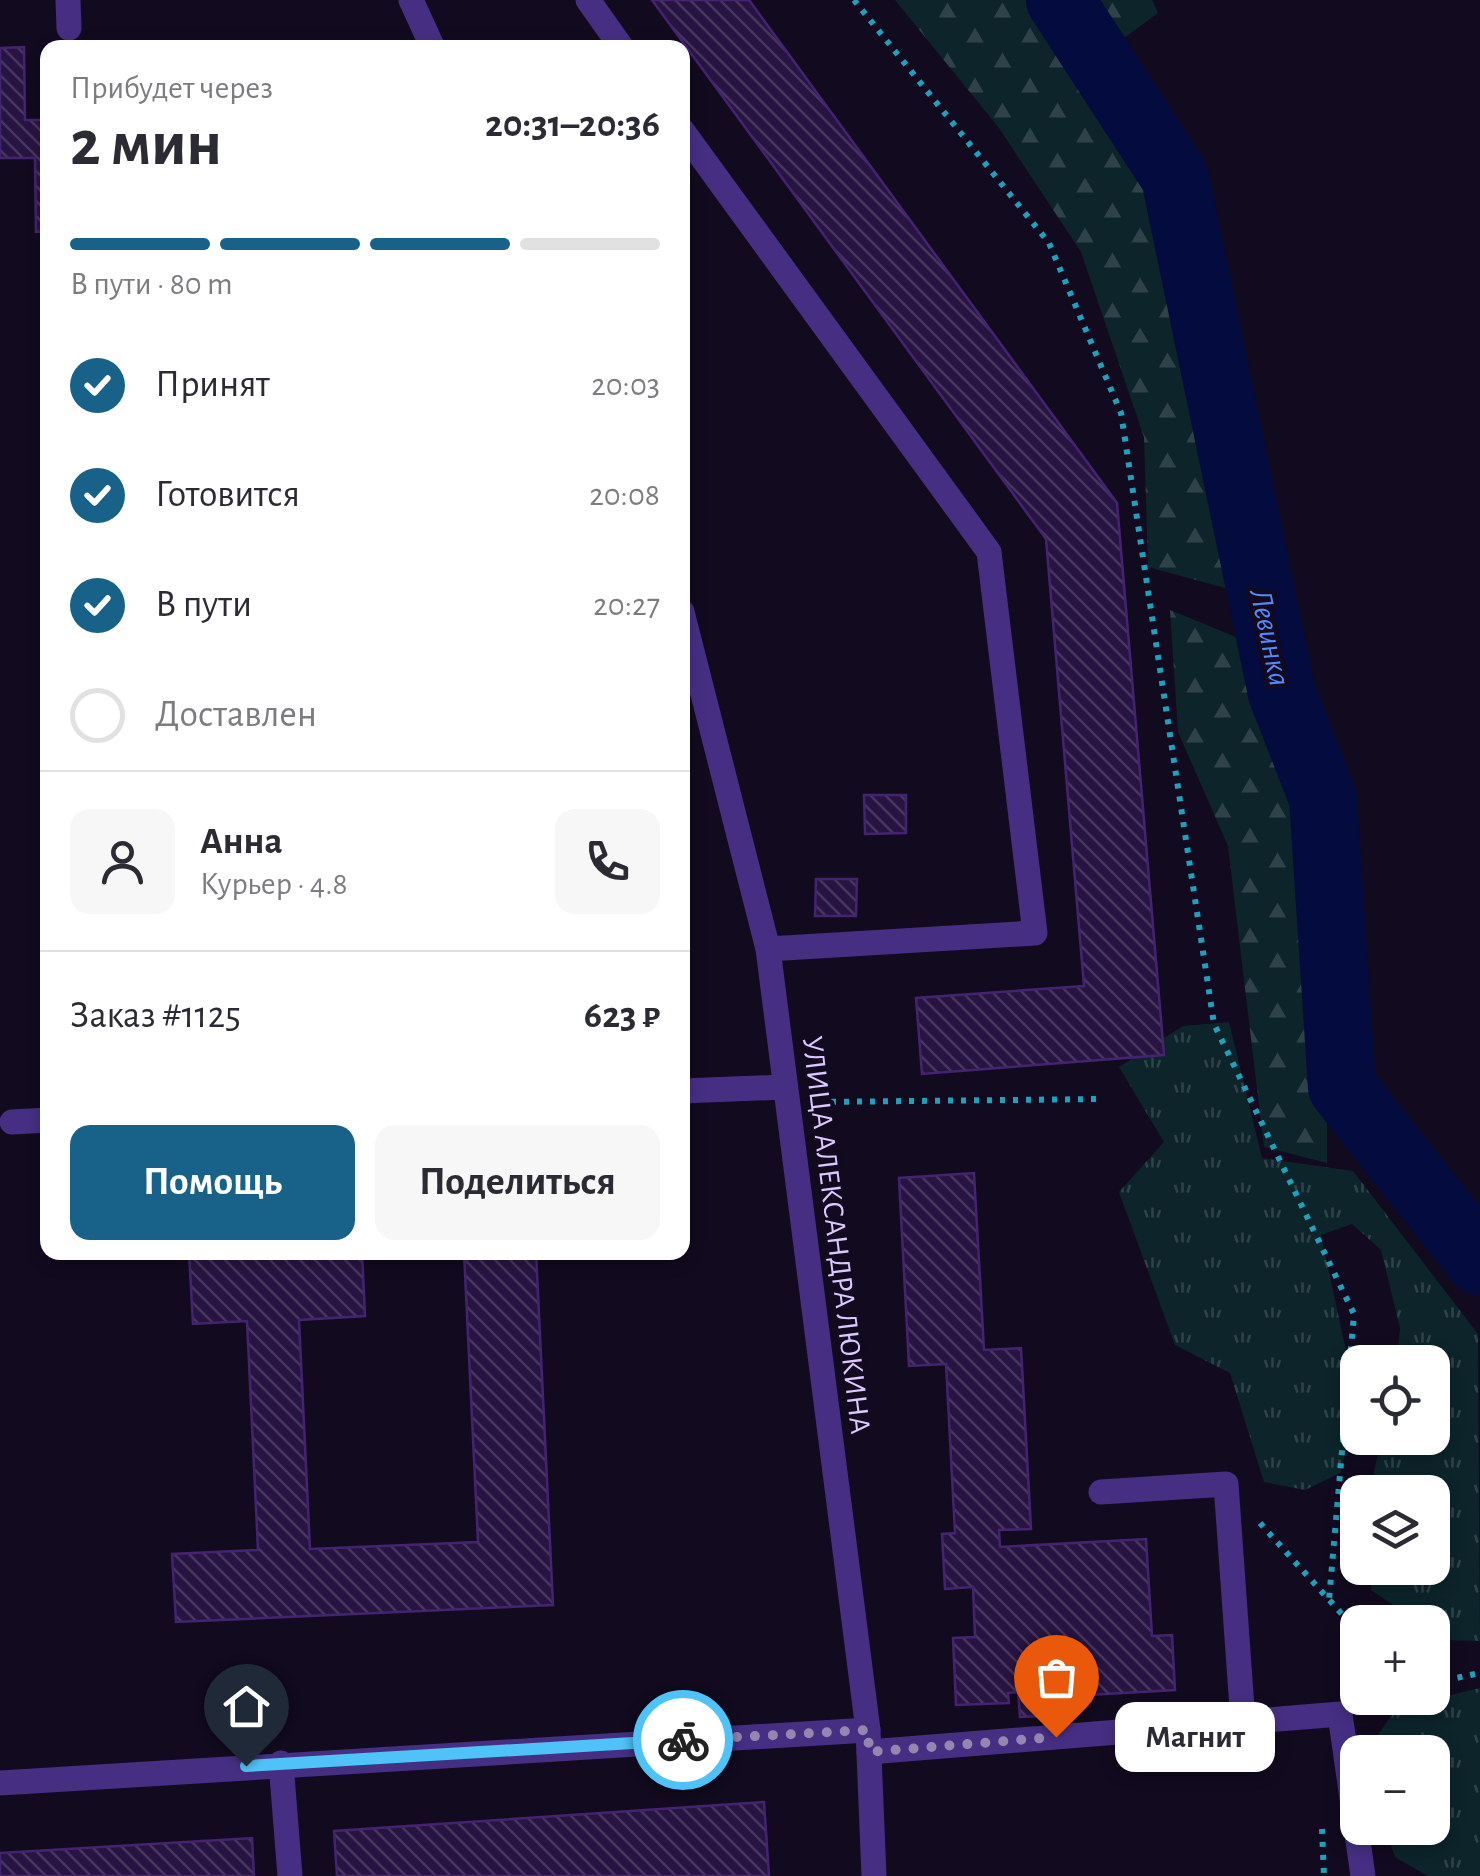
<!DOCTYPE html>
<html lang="ru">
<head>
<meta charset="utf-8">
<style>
	:root { --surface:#fff; --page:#f7f7f7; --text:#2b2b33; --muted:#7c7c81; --line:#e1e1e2; --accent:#186189 }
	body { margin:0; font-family:"Alegreya Sans",sans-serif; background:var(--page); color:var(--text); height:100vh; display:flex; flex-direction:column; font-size:38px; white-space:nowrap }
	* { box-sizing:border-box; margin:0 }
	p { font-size:32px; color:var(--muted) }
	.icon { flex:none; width:55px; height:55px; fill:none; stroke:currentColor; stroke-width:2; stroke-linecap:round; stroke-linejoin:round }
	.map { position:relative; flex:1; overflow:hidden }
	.panel { position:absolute; left:40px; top:40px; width:650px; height:1220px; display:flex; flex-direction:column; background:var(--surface); border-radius:20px; box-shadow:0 5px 15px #0003 }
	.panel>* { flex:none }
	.controls { position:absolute; left:1340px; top:1345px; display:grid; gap:20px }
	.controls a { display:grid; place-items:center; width:110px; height:110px; border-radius:20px; background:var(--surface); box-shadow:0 5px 15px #0003; font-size:50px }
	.pin { position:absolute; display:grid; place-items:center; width:85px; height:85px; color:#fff; margin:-102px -42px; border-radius:50% 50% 50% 0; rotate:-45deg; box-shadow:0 0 10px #0007 }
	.pin .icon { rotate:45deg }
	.courier { position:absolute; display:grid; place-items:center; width:100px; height:100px; margin:-50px; border:8px solid #4fc3f7; border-radius:50%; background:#fff; color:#222; box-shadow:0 2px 12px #0007 }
	.bubble { position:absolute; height:70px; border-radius:20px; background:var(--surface); box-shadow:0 5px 15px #0003; font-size:32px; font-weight:600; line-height:70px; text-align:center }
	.summary em { font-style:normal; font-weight:600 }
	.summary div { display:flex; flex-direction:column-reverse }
	.summary { display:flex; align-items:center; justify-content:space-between; height:170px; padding:0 30px }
	h1 { font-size:65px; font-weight:600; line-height:75px }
	.bar { display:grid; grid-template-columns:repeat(4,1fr); gap:15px 10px; align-content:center; height:120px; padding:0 30px }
	.bar i { height:12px; border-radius:8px; background:var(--line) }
	.bar .active { background:var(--accent) }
	.bar p { grid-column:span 4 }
	.line { display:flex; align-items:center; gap:25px; padding:0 30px; border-top:2px solid var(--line) }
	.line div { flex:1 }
	.round { display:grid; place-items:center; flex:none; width:105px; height:105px; border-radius:20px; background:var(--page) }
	ol { padding:0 30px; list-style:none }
	li { display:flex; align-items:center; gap:30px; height:110px }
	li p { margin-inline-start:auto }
	li .icon { padding:10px; border-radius:50%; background:var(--accent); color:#fff; stroke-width:4 }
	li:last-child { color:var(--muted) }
	li i { width:55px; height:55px; border:5px solid var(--line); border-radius:50% }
	.button { display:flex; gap:20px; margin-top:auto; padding:20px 30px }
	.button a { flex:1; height:115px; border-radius:20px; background:var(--accent); color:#fff; font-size:40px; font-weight:600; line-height:115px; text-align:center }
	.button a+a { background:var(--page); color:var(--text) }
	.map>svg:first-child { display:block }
</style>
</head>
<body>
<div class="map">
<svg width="1480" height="1876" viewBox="0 0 1480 1876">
	<defs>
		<pattern id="grass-tufts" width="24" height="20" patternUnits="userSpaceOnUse" patternTransform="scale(2.5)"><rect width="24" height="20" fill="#0c242a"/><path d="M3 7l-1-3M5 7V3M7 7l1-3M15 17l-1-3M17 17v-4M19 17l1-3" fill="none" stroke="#2f424a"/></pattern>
		<pattern id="forest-firs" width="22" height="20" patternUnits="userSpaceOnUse" patternTransform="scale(2.5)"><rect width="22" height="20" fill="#0c242a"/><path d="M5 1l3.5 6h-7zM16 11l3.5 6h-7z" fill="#2f424a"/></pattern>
		<pattern id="building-back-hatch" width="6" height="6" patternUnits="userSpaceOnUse" patternTransform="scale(2.5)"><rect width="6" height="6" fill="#281442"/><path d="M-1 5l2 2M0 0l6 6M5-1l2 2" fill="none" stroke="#47355e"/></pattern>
	</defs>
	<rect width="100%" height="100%" fill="#120a1f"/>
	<g fill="url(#grass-tufts)">
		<path d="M1229,1022L1262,1158L1353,1171L1478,1334L1480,1641L1444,1640L1433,1633L1432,1622H1418L1371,1590L1372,1568H1432V1492H1374V1471L1382,1438H1432V1362H1397L1400,1328L1381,1250L1352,1224L1321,1235L1354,1388L1346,1451L1340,1473L1305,1490L1264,1482L1230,1373L1175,1345L1119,1192L1164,1142L1119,1067L1183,1026Z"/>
		<path d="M1480,1688V1876H1428L1395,1857L1385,1828H1432V1752H1374L1373,1742L1397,1708Z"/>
	</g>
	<g fill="url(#forest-firs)">
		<path d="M895,0H1039L1160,181L1231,556L1229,589L1148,567L1144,437L1081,252L999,128Z"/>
		<path d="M1086,0H1152L1158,13L1112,47Z"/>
		<path d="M1170,610L1253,644L1307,809L1327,1096V1163L1264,1147L1228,846L1178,732Z"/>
	</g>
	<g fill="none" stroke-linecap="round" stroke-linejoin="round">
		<path stroke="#040b3e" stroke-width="68" d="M1060,0L1175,177L1282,693L1323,798L1342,1087L1480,1261"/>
	</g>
	<g fill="url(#building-back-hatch)" stroke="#442371" stroke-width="2.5">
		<path d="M652,0H749L1117,503L1164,1055L922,1074L916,998L1084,986L1046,539Z"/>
		<path d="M128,44H199L200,48H128Z"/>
		<path d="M354,44V48H266V46Z"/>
		<path d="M24,47L25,120H48V231L36,232L35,158H0V48Z"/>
		<path d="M864,795H906V833L865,834Z"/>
		<path d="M816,879H857L856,916H815Z"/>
		<path d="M974,1173L984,1350L1021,1348L1031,1529L999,1530L1000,1547L1146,1539L1152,1636L1172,1635L1175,1690L1054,1697V1690H1041L1043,1716L1020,1717L1018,1692L1008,1693L1009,1703L956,1705L953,1638L975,1637L973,1587L945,1589L942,1534L955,1533L946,1364L909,1366L899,1178Z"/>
		<path d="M189,1252H362L365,1316L299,1320L310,1549L478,1542L464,1252H536L553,1605L176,1622L172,1554L258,1550L247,1321L193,1324Z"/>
		<path d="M764,1802L769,1876H337L334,1831Z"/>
		<path d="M252,1838L254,1876H0V1853Z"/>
	</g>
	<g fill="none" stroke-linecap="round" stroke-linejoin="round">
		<g stroke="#20a1bb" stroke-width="6" stroke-dasharray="5 8" stroke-linecap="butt">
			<path d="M854,0L1049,243L1121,413L1214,1024L1354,1314L1329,1600"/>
			<path d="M818,1102L1101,1099"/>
			<path d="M1260,1523L1358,1632"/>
			<path d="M1432,1683L1480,1673"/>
			<path d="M1365,1704L1382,1698"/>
			<path d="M1322,1829L1324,1876"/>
		</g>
		<g stroke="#462f83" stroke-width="25">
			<path d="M68,0L69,28"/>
			<path d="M411,0L433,48"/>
			<path d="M588,0L622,48"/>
			<path d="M682,130L989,552L1035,933L768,949"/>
			<path d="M682,612L768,949L868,1730L874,1876"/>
			<path d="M682,1091L785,1087"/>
			<path d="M12,1122L48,1120"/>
			<path d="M1243,1722L1340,1714L1363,1876"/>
			<path d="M869,1752L1243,1722L1226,1484L1101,1492"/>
			<path d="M281,1763L290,1876"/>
			<path d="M0,1783L868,1730"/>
		</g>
	</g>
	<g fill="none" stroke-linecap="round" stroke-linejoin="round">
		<path stroke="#9586b1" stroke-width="10" stroke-dasharray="0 18" d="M683,1740L868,1730L869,1752L1056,1737"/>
		<path stroke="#4fc3f7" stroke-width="12" d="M246,1766L683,1740"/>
	</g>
	<g text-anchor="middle" stroke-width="9" stroke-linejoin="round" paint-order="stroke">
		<g font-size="30" fill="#dbc8ff" stroke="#120a1f">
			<text transform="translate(837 1235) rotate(83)" y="10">УЛИЦА АЛЕКСАНДРА ЛЮКИНА</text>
		</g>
		<g font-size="32" font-style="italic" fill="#5689ff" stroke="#120a1f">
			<text transform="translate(1271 637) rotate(78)" y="11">Левинка</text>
		</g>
	</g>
</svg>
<div class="controls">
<a><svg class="icon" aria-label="locate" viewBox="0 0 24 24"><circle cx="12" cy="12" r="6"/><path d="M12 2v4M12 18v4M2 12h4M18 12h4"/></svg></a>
<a><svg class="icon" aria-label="layers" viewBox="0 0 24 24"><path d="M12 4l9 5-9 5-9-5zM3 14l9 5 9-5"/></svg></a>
<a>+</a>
<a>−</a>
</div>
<div class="pin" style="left:1056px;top:1737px;background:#ea580c"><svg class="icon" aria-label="bag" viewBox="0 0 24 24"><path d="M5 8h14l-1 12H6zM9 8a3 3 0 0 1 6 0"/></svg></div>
<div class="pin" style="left:246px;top:1766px;background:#1f2937"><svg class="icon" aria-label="home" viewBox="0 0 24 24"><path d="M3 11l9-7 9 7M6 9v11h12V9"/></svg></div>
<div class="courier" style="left:683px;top:1740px"><svg class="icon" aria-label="bike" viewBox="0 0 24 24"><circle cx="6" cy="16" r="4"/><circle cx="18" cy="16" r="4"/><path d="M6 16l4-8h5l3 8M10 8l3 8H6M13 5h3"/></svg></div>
<div class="bubble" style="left:1115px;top:1702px;width:160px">Магнит</div>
<section class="panel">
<div class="summary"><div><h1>2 мин</h1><p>Прибудет через</p></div><em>20:31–20:36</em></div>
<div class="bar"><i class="active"></i><i class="active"></i><i class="active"></i><i></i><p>В пути · 80 m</p></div>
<ol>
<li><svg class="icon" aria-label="check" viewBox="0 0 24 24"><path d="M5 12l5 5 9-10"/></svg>Принят<p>20:03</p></li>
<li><svg class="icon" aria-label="check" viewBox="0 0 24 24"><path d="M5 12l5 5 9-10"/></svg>Готовится<p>20:08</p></li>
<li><svg class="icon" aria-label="check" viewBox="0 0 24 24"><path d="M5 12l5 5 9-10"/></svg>В пути<p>20:27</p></li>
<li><i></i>Доставлен</li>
</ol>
<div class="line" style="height:180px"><a class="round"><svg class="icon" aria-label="person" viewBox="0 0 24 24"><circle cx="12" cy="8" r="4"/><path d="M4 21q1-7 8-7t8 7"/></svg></a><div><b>Анна</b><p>Курьер · 4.8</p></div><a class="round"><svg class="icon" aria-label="phone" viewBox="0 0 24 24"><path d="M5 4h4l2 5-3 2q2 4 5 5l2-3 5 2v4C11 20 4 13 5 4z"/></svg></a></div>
<div class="line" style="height:130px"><div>Заказ #1125</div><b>623 ₽</b></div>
<div class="button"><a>Помощь</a><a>Поделиться</a></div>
</section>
</div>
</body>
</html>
